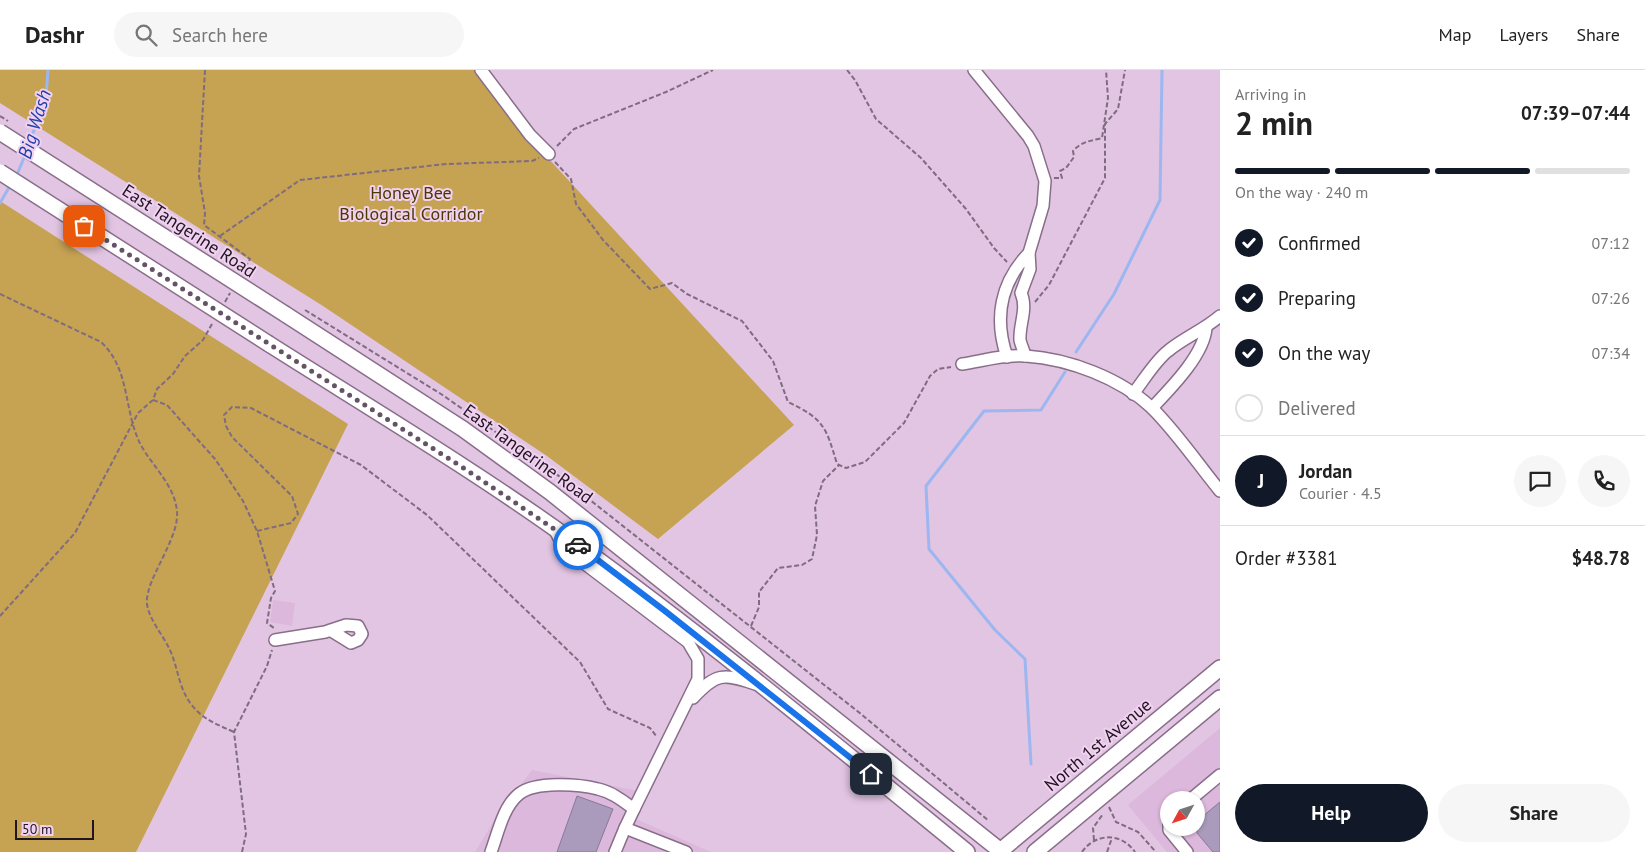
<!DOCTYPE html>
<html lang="en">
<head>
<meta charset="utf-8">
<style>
	:root { --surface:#fff; --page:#f6f6f6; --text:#222; --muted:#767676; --line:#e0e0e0; --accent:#111827 }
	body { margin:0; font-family:"PT Sans",sans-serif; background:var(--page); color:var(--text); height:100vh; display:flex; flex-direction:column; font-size:19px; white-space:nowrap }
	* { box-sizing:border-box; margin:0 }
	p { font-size:16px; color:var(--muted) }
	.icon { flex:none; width:28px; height:28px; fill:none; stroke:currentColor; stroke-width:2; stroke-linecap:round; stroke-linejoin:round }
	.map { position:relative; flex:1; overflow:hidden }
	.sheet { display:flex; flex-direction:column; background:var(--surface); width:425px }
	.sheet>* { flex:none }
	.needle { width:32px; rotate:230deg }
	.fabs { position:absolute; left:1160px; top:721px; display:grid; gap:10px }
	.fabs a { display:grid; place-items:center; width:45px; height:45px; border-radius:50%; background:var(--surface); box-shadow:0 1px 4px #0004; font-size:25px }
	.scale { position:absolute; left:15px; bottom:12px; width:79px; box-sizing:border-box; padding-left:5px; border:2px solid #201520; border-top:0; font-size:14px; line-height:18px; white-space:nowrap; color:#201520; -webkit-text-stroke:4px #f0d1f0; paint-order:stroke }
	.pin { position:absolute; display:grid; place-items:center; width:42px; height:42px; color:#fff; margin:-21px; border-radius:10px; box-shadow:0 2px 8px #0006 }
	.courier { position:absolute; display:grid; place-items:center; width:50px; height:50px; margin:-25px; border:4px solid #1a73e8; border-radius:50%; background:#fff; color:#222; box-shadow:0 1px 6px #0007 }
	.head em { font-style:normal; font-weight:800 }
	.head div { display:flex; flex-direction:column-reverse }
	.head { display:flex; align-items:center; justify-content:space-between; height:85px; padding:0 15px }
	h1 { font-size:32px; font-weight:800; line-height:38px }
	.bar { display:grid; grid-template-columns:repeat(4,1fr); gap:8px 5px; align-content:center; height:60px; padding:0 15px }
	.bar i { height:6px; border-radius:4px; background:var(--line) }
	.bar .active { background:var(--accent) }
	.bar p { grid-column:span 4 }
	.line { display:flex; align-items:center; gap:12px; padding:0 15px; border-top:1px solid var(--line) }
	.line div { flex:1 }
	.round { display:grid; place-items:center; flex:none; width:52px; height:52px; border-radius:26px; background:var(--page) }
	ol { padding:0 15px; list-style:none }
	li { display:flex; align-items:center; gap:15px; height:55px }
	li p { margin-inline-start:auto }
	li .icon { padding:5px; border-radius:50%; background:var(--accent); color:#fff; stroke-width:4 }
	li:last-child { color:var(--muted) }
	li i { width:28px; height:28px; border:2px solid var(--line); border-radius:50% }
	.primary-button { display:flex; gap:10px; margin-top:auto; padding:10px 15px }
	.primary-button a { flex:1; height:58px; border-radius:30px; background:var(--accent); color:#fff; font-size:20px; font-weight:800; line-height:58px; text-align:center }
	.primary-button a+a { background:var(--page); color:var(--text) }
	header { display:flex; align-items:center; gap:30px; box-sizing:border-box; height:70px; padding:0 25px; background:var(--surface); border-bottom:1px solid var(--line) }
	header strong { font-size:24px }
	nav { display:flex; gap:28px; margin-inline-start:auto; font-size:18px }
	.search { width:350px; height:45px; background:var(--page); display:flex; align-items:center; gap:12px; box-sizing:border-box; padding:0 18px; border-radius:28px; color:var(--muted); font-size:19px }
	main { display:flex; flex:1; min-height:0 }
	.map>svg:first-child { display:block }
</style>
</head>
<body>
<header>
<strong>Dashr</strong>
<div class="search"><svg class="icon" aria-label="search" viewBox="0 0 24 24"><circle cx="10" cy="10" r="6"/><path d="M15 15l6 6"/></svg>Search here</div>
<nav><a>Map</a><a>Layers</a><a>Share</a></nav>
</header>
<main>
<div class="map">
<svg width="1220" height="782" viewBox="0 0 1220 782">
	<rect width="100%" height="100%" fill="#e2c5e3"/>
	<g fill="#dcb8dc" fill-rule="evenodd">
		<path d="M273,530L295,533L292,556L270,552Z"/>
		<path d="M1220,658V782H1167L1128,735ZM1169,730H1196V758H1169Z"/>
		<path d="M532,700L639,721L636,749L711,782H475L495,749Z"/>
	</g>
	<g fill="#c6a253">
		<path d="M0,0H478L535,74L794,355L658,469L547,386L323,236L0,33Z"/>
		<path d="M0,131L348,354L136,782H0Z"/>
	</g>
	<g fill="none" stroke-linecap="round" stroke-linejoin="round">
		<g stroke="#9cb6f0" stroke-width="3">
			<path d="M29,74L46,27L48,0"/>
			<path d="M16,107L26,83"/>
			<path d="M0,133L11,114"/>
			<path d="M1076,282L1114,224L1160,130L1162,0"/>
			<path d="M1031,694L1025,589L995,560L929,479L926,416L984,341L1041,340L1065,302"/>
		</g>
	</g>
	<g fill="#aa9bbd" stroke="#88799a">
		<path d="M577,726L613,739L596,782H557Z"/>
		<path d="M1220,732V782H1213L1197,763V751Z"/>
	</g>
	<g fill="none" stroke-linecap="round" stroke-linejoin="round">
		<g stroke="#896e89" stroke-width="14">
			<g id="minor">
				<path d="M481,0L530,65L549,84"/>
				<path d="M974,0L1028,66L1034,76L1045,111L1043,136L1029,183L1030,199L1021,223C1028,239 1019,254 1020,270C1021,275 1024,281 1025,286"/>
				<path d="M1007,287C994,249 1000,213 1029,183"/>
				<path d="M962,294C982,291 1005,284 1026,286C1069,289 1120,308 1152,338C1177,363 1198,394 1220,421"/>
				<path d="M1133,324C1144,310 1155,291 1168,281C1185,267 1204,260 1220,246"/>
				<path d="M1152,338C1170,319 1204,285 1206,258"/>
				<path d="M555,460L564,478L688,572L698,589V609L634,739"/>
				<path d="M275,570L325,562L346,555L358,556L362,564L358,570L351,573L330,560"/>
				<path d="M693,628C716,603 723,603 755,614"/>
				<path d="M1190,730L1220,705"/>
				<path d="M1169,751V760L1187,782"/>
				<path d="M491,782C498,763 503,737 519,724C535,711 579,714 598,719C612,722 623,731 634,739L625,758L686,782"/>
				<path d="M615,782L625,758"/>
			</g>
		</g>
		<g stroke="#896e89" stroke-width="18">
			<g id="major">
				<path d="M285,244L463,359L550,422L1002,782"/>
				<path d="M269,274C370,338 474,400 571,470C707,568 837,676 967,782"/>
				<path d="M999,782L1220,598"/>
				<path d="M1035,782L1220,628"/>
			</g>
		</g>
		<g stroke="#806c81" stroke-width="2" stroke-dasharray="5 2.5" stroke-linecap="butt">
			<path d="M205,0L199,106L205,143L204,155L250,189L242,202"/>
			<path d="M847,0L855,10L876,49L921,88L966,139L994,178L1007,192"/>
			<path d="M557,76L574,59L666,22L713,0"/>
			<path d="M555,92L571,109L576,134L603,170L650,219L672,213L687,224L742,251L773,291L788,332C824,349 826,357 837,394L846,398L865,392L904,353L930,306L938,299L951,297"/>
			<path d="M1054,108H1062L1060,101L1066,98L1074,87L1073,81C1082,71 1091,71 1102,68L1108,28L1106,0"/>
			<path d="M220,166L300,110L446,94L532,91L539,88"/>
			<path d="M0,224L101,272C129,298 124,336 138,369C148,393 175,413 177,442C179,464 155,498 149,519C148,523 146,530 147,534C149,549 162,564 169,578C178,596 178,617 191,634C202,649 218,655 234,662"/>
			<path d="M225,232L230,223"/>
			<path d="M1035,232L1049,215L1105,108V54L1118,39L1125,0"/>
			<path d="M305,240L441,324L566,411L861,644L989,751"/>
			<path d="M153,330L167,335L215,389L243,431L257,461L275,521L271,528L267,553L274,558"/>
			<path d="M257,461L291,453L298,444L292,426L232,367L226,356L224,345L232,337L251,338L361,395L427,445L580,592L608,639L650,658L657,667"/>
			<path d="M0,546L75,463L138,343L153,330L157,319L173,304L185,286L203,270L212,254"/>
			<path d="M751,556L759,537V522L778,498L802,495L812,489L817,465L815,436L823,411L839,395"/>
			<path d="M1109,737L1116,752L1138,762L1156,782"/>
			<path d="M1094,770L1093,758L1103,744"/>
			<path d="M242,782L246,764L234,662L267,596L272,580"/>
			<path d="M1082,782C1095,763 1121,762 1135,782"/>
			<path d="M1107,782L1112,768"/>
		</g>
		<use href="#minor" stroke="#fff" stroke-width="11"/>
		<use href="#major" stroke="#fff" stroke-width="15"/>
		<g stroke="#896e89" stroke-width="18" stroke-linecap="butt">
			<g id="major-bridge">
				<path d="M0,62L285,244"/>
				<path d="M0,102L269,274"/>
			</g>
		</g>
		<path stroke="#806c81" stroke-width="2" stroke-dasharray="5 2.5" stroke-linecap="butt" d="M0,46L8,51"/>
		<use href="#major-bridge" stroke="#fff" stroke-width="15"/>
	</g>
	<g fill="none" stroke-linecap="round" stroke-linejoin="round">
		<path stroke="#645364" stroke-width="5" stroke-dasharray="0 9" d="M84,156L462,397L578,475"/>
		<path stroke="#1a73e8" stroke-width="6" d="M578,475L665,541L871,704"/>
	</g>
	<g text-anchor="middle" stroke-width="4" stroke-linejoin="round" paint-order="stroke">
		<g font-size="18" fill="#4b3702" stroke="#f0d1f0">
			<text x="411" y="129">Honey Bee<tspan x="411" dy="21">Biological Corridor</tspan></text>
		</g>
		<g font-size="18" fill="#201520" stroke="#f0d1f0">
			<text transform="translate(189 161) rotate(33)" y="6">East Tangerine Road</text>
			<text transform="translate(528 384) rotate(36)" y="6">East Tangerine Road</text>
			<text transform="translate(1098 675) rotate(-40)" y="6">North 1st Avenue</text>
		</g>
		<g font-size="19" font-style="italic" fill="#1d3faa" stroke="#f0d1f0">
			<text transform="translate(34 54) rotate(-73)" y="7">Big Wash</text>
		</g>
	</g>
</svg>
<div class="fabs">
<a><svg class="needle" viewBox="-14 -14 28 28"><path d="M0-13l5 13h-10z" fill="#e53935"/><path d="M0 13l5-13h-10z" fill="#767676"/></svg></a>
</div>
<div class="scale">50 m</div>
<div class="pin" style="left:84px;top:156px;background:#ea580c"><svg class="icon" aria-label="bag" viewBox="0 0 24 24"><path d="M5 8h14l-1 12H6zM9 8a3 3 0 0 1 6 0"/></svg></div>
<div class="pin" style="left:871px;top:704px;background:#1f2937"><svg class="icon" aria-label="home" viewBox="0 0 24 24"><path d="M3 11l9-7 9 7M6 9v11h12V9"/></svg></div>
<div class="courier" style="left:578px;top:475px"><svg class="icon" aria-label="car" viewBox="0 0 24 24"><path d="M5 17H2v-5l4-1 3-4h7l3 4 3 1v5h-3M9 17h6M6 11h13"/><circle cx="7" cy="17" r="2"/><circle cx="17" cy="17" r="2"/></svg></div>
</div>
<section class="sheet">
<div class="head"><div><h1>2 min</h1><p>Arriving in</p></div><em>07:39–07:44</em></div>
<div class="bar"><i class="active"></i><i class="active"></i><i class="active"></i><i></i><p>On the way · 240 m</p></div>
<ol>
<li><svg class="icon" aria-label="check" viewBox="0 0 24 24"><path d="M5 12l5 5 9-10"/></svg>Confirmed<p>07:12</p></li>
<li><svg class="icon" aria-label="check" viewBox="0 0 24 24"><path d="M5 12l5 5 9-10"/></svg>Preparing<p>07:26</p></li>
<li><svg class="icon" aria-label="check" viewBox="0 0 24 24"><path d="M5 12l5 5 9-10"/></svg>On the way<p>07:34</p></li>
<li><i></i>Delivered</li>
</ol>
<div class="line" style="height:90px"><b class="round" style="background:var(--accent);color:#fff">J</b><div><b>Jordan</b><p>Courier · 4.5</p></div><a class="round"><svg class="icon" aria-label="chat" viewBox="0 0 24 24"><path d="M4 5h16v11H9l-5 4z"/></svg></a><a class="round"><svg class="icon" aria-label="phone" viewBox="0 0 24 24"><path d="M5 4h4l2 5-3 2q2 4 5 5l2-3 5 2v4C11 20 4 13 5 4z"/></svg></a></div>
<div class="line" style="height:65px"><div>Order #3381</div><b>$48.78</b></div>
<div class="primary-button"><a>Help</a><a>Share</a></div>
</section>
</main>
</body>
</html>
